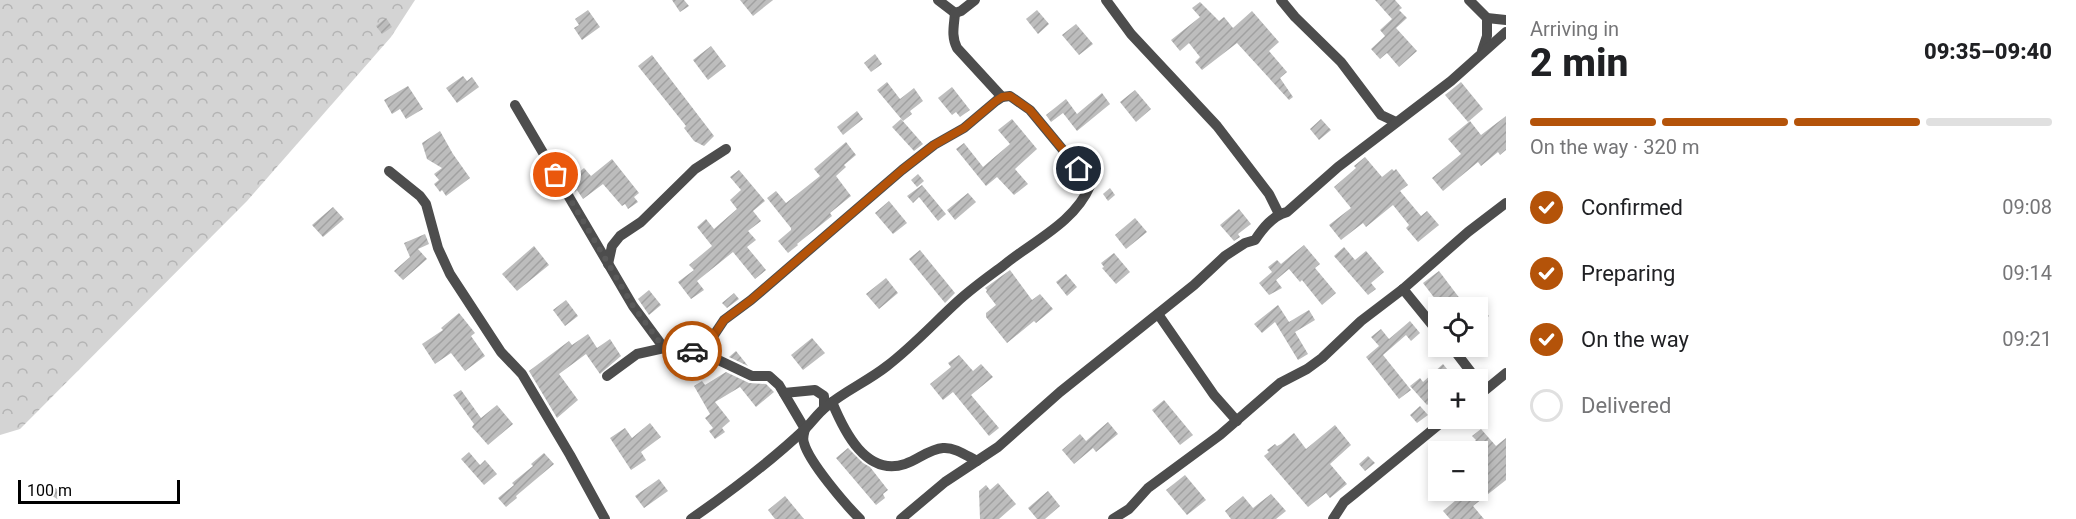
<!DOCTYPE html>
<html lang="en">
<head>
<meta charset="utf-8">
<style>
	:root { --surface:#fff; --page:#f2f2f2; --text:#202124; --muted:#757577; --line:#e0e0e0; --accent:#b45309 }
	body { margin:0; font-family:Roboto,sans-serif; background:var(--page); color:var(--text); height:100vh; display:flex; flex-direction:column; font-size:22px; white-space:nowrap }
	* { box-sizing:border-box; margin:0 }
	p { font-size:20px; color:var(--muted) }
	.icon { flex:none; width:33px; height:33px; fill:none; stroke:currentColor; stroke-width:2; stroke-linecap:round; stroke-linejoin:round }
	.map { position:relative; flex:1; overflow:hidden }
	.drawer { display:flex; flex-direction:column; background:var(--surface); width:570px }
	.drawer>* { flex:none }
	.controls { position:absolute; left:1428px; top:297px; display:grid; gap:12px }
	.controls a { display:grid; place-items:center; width:60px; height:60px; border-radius:0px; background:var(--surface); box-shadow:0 3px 9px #0003; font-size:30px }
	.scale { position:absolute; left:18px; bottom:15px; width:162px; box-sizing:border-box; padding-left:6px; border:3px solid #000; border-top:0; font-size:16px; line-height:21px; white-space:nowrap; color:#000; -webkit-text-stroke:4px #fff; paint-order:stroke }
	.pin { position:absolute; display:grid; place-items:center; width:51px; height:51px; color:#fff; margin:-26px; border:3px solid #fff; border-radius:50%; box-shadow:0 2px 6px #0007 }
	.courier { position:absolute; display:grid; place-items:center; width:60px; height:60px; margin:-30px; border:4px solid #b45309; border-radius:50%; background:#fff; color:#222; box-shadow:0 2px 8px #0007 }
	.overview em { font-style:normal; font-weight:800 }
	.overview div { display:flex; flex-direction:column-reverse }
	.overview { display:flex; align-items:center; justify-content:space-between; height:102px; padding:0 24px }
	h1 { font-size:39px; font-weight:800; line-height:45px }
	.bar { display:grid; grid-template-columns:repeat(4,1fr); gap:9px 6px; align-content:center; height:72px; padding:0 24px }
	.bar i { height:8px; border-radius:4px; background:var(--line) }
	.bar .on { background:var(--accent) }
	.bar p { grid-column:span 4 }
	ol { padding:0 24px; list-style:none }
	li { display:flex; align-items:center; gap:18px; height:66px }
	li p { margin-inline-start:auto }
	li .icon { padding:6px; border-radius:50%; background:var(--accent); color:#fff; stroke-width:4 }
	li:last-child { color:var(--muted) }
	li i { width:33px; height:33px; border:3px solid var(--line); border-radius:50% }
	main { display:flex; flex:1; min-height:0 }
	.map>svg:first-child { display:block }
</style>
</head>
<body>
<main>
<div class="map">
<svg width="1506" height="519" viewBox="0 0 1506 519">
	<defs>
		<pattern id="forest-crowns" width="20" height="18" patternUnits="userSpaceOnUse" patternTransform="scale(1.5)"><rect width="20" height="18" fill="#d4d4d4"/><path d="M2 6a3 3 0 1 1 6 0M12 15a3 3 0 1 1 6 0" fill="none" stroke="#b4b4b4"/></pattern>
		<pattern id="building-hatch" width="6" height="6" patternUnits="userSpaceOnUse" patternTransform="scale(1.5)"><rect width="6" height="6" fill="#bdbdbd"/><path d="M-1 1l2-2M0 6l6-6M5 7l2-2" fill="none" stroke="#a1a1a1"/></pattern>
	</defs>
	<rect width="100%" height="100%" fill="#fff"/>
	<path fill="url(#forest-crowns)" d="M0,0H415L391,37L247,201L20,429L0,435Z"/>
	<g fill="url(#building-hatch)">
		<path d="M672,0H684L689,6L680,12Z"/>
		<path d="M740,0H773L753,16Z"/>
		<path d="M1375,0H1395L1402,8L1399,10L1407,18L1396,28L1417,51L1399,67L1387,53L1380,59L1371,49L1385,36L1380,30L1392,19Z"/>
		<path d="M1200,2L1219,21L1224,17L1233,28L1252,11L1279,42L1269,51L1287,72L1280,78L1293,97L1289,100L1237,43L1202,70L1195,62L1200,57L1189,43L1180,51L1171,40L1200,17L1192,8Z"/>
		<path d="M588,10L600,27L582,40L574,28L579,25L575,19Z"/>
		<path d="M1037,10L1049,24L1038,34L1026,19Z"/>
		<path d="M386,18L392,27L382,34L376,26Z"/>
		<path d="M1076,24L1093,44L1079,55L1062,35Z"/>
		<path d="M711,46L726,66L708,80L693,60Z"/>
		<path d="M875,54L882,64L871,72L864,63Z"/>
		<path d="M652,55L714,136L704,146L694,141L684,128L686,126L638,66Z"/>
		<path d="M463,76L467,81L472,77L479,87L457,103L446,88Z"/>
		<path d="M887,82L900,99L914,88L923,101L910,111L912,114L903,121L877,90Z"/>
		<path d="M1461,82L1483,109L1468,122L1445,95Z"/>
		<path d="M408,86L423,109L406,119L400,109L392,114L384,100Z"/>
		<path d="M952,87L970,110L960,117L956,112L952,115L938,98Z"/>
		<path d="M1135,90L1151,109L1136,122L1120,102Z"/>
		<path d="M1102,93L1110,104L1077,131L1063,113L1051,122L1046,115L1066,99L1077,114Z"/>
		<path d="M857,111L863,119L843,135L837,127Z"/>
		<path d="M1506,116V150L1500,155L1498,152L1481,166L1478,162L1443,191L1432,178L1461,154L1448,139L1470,121L1481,135Z"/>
		<path d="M901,119L923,144L914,151L892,127Z"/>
		<path d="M1012,119L1037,149L1015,169L1028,184L1014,195L997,177L986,186L956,149L964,143L983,167L1010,144L998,130Z"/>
		<path d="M1321,119L1331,130L1319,140L1310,129Z"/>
		<path d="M440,131L453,154L470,178L446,196L442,190L440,192L434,184L439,180L434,174L442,168L427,159L422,143Z"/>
		<path d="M846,142L856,155L844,165L846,167L836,176L851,196L830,213L832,216L797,244L798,245L788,253L778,241L791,230V228L767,198L776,191L786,203L820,176L814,169Z"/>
		<path d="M1365,157L1382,177L1392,169L1394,171L1396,169L1408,185L1400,191L1421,216L1427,211L1439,225L1418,242L1406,228L1409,225L1393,205L1366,227L1363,223L1341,240L1329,225L1351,208L1334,187L1356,168L1354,166Z"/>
		<path d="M612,159L639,193L634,197L638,202L628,209L625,204L622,206L603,184L583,199L577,190L575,192L569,183L573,181L571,179L584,168L591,176Z"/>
		<path d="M739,170L765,201L753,211L761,221L748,231L756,240L747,247L766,270L755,279L733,252L697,281L704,290L691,299L678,282L694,270L689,265L712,246L697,227L706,219L714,229L737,209L730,200L741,190L730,177Z"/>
		<path d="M918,174L924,181L917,187L911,180Z"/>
		<path d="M922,185L946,214L938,221L919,197L913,203L907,196Z"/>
		<path d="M1110,188L1115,195L1108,201L1103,194Z"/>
		<path d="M968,193L976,202L955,220L947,210Z"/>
		<path d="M889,201L907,223L893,234L875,213Z"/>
		<path d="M333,207L344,219L323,237L312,225Z"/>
		<path d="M1239,209L1251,224L1238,234L1240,237L1234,241L1220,225Z"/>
		<path d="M1135,218L1147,232L1126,249L1115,235Z"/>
		<path d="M425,234L429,244L418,249L427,259L403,280L394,271L410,257L404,243Z"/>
		<path d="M1304,245L1320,264L1315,268L1336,293L1322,305L1302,280L1300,282L1289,269L1276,280L1282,288L1269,295L1259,283L1272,272L1268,267L1277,260L1281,264Z"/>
		<path d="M534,246L549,265L517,291L502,274Z"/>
		<path d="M1344,247L1355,260L1366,251L1384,272L1371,283L1376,289L1368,295L1334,256Z"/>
		<path d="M920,250L955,293L945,303L909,259Z"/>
		<path d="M1114,253L1130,272L1116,284L1102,268L1104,267L1101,263Z"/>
		<path d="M1010,270L1032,300L1040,294L1053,309L1036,323L1034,321L1007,343L986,317V313L996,305L986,292L987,290L985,288Z"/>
		<path d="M1439,271L1467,308H1442L1423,283Z"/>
		<path d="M1066,274L1077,287L1067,296L1056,282Z"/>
		<path d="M886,278L898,293L879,309L866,294Z"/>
		<path d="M649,290L661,305L649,315L638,299Z"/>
		<path d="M734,293L739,299L727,308L722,303Z"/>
		<path d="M566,300L578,316L565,326L553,310Z"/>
		<path d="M1478,302L1489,316L1478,326Z"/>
		<path d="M1278,305L1289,322L1309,310L1315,320L1295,332L1308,354L1298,360L1275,322L1262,333L1254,324Z"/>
		<path d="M459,313L475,333L471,336L485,356L465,371L451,353L435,364L422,344L443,330L441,328Z"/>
		<path d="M1410,321L1420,333L1411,341L1406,335L1383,355L1411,390L1399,399L1366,357L1379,346L1371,337L1381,329L1389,339Z"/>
		<path d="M588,334L597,348L610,339L621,356L600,374L586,354L559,374L578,400L557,418L529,371L569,341L572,345Z"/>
		<path d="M812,338L825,353L803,370L791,355Z"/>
		<path d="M736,351L748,366L729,357Z"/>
		<path d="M959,355L973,371L981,364L993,377L971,395L999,428L989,436L953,392L943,400L930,384L951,367L948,363Z"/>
		<path d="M1443,364L1456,380H1438V395L1427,405L1410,386L1420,378L1423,382Z"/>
		<path d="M726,372L749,383L766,384L774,392L756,407L740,387L715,402L730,421L722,428L725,432L715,439L709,431L713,428L705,418L710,414L694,386L702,381L705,385Z"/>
		<path d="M461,390L481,418L497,405L513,424L488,445L472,427L474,424L453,395Z"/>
		<path d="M1164,400L1193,435L1180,445L1152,410Z"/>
		<path d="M1420,406L1428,415L1417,423L1410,415Z"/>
		<path d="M1108,422L1118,434L1096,452L1093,448L1074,464L1062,450L1080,434L1086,441Z"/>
		<path d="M650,423L661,437L641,452L646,460L631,470L610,438L625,428L632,438Z"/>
		<path d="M1335,425L1351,445L1330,464L1347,484L1330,498L1326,493L1308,507L1264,456L1269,452L1267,450L1275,444L1277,446L1281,444L1294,433L1306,449Z"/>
		<path d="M1481,429L1496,446L1506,438V480L1473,506L1484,519H1450L1443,511L1468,490H1478V452H1463L1476,440L1472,436Z"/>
		<path d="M848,448L863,463L870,467L888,490L883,494L885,498L876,505L836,458Z"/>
		<path d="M469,452L480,465L485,460L497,474L484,485L461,459Z"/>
		<path d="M544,453L554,464L516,496L517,498L506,507L498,498L514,485L512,483L533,466L531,464Z"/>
		<path d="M1368,456L1375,463L1365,471L1359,464Z"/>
		<path d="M1185,475L1206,500L1187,515L1166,490Z"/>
		<path d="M659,479L668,491L644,508L635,496Z"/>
		<path d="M998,483L1016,504L999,519H980L979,491L986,485L990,490Z"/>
		<path d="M52,486L62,492L57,499L48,493Z"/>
		<path d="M1048,491L1060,506L1045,519H1037L1028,508Z"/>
		<path d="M1271,494L1286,511L1276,519H1231L1225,511L1243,496L1253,508Z"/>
		<path d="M785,496L804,519H775L768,510Z"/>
	</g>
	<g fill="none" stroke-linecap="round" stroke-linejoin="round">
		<g stroke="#4d4d4d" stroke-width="10">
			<path d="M938,0L955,13"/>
			<path d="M1106,0L1131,34L1217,126L1269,194L1279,214"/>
			<path d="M1281,0L1295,17L1341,62L1381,115L1396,122"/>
			<path d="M1469,0L1487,18L1506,20"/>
			<path d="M955,13C954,26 951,36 957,48L1002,97"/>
			<path d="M955,13L961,11L975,0"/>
			<path d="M1482,51L1487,36V18"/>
			<path d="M515,105L633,306L664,348"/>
			<path d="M389,171L420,196L426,204L438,248L450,274L501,352L522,374L570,455L605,519"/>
			<path d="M608,264L612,246L620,236L641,222L695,169L726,149"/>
			<path d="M1403,289L1438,332"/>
			<path d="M1158,314L1214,395L1237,421"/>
			<path d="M1451,346L1477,380"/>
			<path d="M607,376L637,354L664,348L681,349L712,357L752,376H769L779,385L805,429C804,434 802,438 804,443C809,462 845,504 860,519"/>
			<path d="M784,393L815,390L824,396V408"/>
			<path d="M1478,396L1506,373"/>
			<path d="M832,402C844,431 866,477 905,464C918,460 929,449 943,448C955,447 967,456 977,461"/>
			<path d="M691,519C730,492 770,462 805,429C812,422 818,413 827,406C845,391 868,381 887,366C912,347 934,323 957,302C972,288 988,277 1004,265C1033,241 1074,223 1090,186L1087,179L1030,110L1010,96L1002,97L996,101L964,128L934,145L902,170L751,300L724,320L708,344L695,352"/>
			<path d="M901,519L945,482L998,447L1060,392L1194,285L1225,256L1245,243L1255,240C1263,228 1273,215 1287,212L1338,167L1451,81L1506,32"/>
			<path d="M1113,519L1129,509L1148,488L1220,435L1280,383L1307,369L1322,358L1361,321L1403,289L1468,232L1506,203"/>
			<path d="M1333,519L1344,502L1354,494L1447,418"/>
		</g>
	</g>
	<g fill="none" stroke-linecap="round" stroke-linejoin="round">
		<path stroke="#595959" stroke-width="6" stroke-dasharray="0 10.8" d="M556,175L633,306L664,348L692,351"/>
		<path stroke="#b45309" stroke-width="8" d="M692,351L696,352L708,344L724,320L751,300L902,170L934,145L964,128L996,101L1002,97L1010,96L1030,110L1079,169"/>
	</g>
</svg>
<div class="controls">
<a><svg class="icon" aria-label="locate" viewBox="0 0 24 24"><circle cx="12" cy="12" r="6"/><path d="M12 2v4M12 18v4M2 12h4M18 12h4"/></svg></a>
<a>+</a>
<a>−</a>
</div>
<div class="scale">100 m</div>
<div class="pin" style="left:556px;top:175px;background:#ea580c"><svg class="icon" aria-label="bag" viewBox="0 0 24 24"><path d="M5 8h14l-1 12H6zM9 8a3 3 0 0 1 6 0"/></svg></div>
<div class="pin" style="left:1079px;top:169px;background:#1f2937"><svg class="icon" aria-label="home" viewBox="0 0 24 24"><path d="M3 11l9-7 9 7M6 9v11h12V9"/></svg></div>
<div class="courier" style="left:692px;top:351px"><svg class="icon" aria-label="car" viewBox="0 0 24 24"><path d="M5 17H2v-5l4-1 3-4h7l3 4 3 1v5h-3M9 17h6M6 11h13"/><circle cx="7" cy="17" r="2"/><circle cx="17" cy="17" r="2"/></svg></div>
</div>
<section class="drawer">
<div class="overview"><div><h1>2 min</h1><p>Arriving in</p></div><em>09:35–09:40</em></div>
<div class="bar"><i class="on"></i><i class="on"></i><i class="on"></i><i></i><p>On the way · 320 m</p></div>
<ol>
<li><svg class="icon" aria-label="check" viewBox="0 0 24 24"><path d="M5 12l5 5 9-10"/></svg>Confirmed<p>09:08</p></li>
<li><svg class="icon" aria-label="check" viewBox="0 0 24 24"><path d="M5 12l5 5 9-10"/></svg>Preparing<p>09:14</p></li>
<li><svg class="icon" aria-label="check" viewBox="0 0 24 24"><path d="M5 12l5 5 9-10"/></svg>On the way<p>09:21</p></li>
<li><i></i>Delivered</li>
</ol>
</section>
</main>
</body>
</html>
